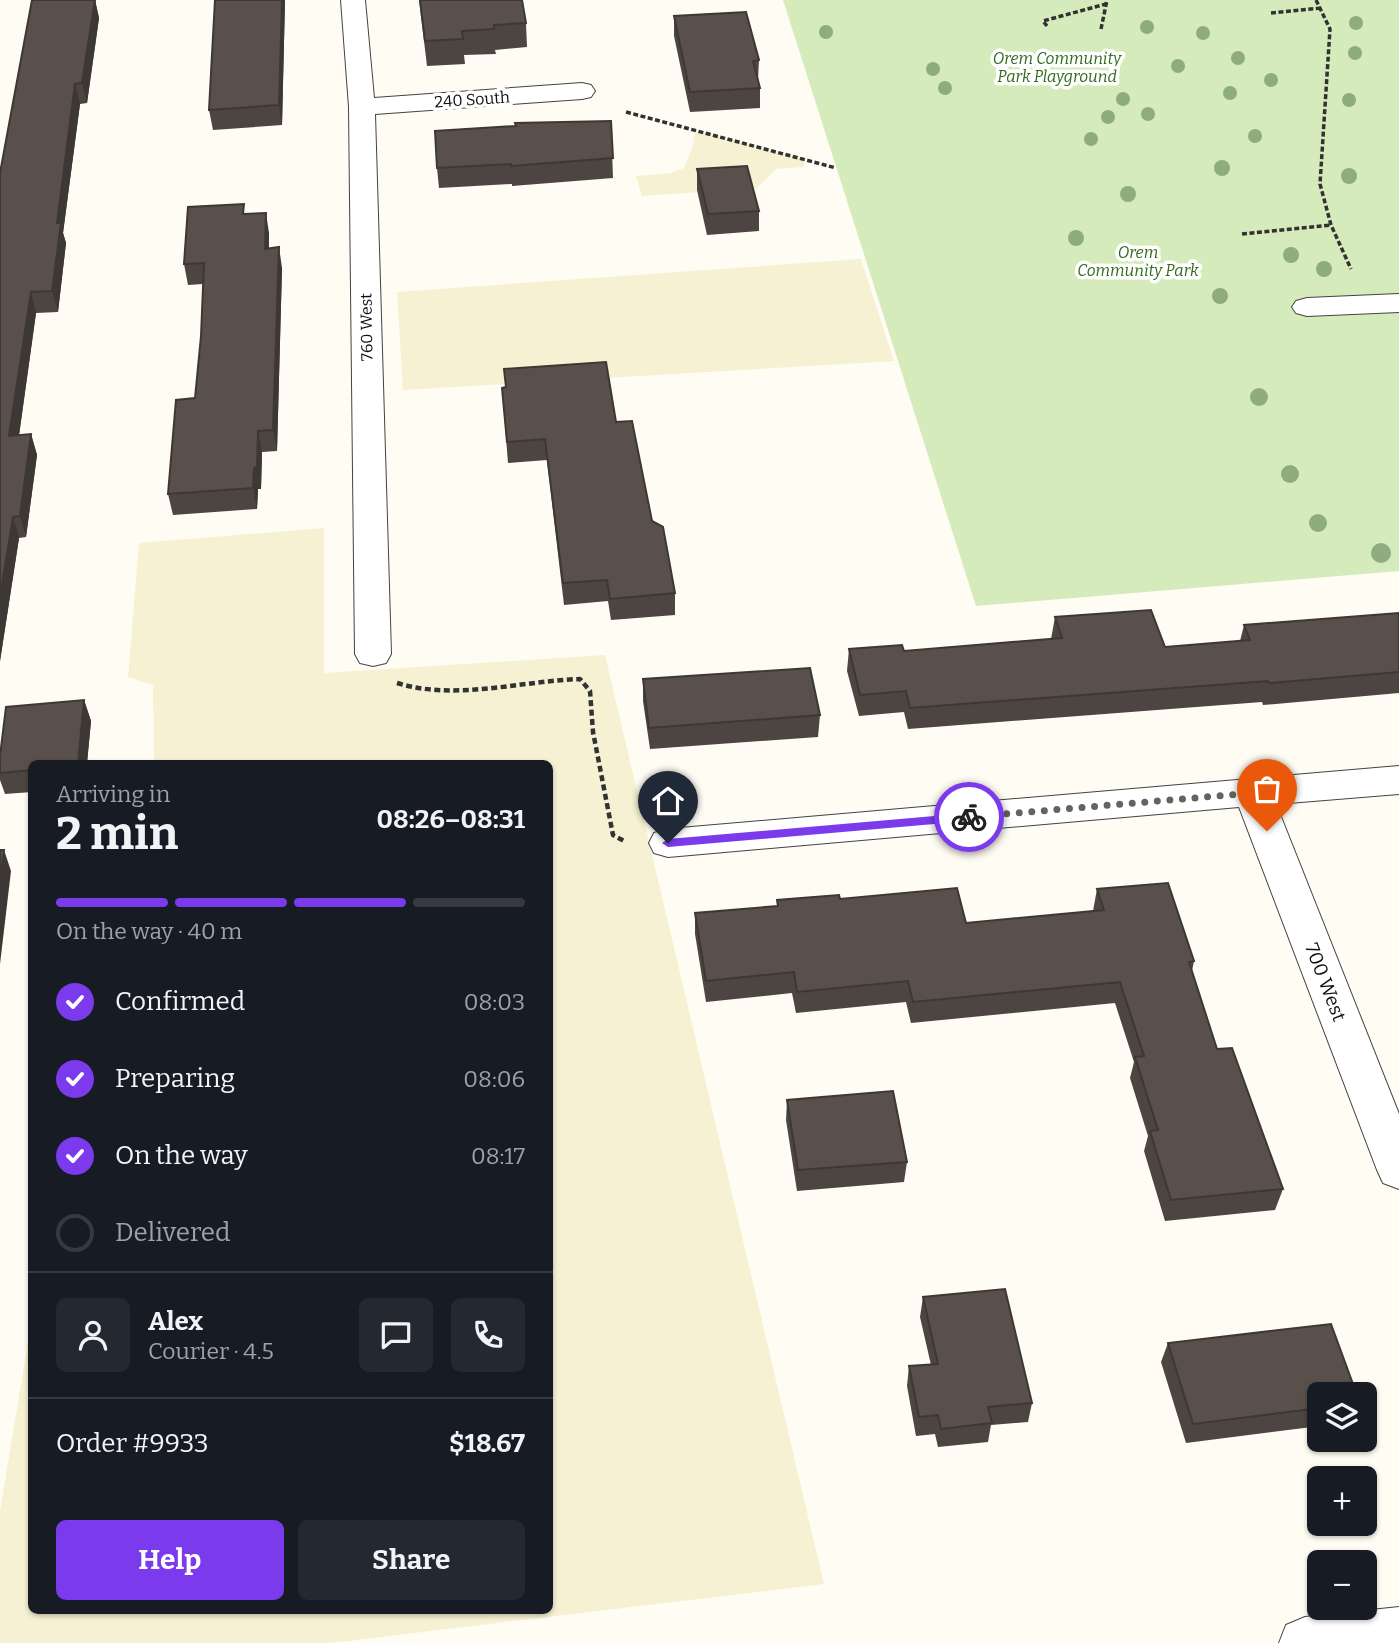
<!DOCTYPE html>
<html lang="en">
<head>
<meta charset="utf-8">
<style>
	:root { --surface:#171b24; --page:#242831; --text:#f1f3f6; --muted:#9ea1a6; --line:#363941; --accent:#7c3aed }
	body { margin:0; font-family:Bitter,serif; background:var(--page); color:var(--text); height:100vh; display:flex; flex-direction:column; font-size:26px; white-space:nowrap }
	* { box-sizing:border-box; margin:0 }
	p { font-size:23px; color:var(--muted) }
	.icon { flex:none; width:38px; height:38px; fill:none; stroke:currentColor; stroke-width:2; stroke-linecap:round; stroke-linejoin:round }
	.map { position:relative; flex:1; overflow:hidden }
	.drawer { position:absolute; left:28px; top:760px; width:525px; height:854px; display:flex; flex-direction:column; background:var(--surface); border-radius:10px; box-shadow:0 2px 5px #0004 }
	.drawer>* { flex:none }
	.tools { position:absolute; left:1307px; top:1382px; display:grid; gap:14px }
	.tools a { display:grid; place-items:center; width:70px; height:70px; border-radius:10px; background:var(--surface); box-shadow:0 2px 5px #0004; font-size:35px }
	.pin { position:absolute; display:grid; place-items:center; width:60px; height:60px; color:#fff; margin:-72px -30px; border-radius:50% 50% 50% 0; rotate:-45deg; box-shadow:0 0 7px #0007 }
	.pin .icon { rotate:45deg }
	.courier { position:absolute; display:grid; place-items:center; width:70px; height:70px; margin:-35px; border:5px solid #7c3aed; border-radius:50%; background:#fff; color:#222; box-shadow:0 2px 9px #0007 }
	.head em { font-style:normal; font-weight:700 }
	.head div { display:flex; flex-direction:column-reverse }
	.head { display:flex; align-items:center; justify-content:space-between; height:119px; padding:0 28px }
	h1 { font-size:46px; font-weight:700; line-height:52px }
	.bar { display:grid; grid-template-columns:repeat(4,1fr); gap:10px 7px; align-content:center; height:84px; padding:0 28px }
	.bar i { height:9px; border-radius:5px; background:var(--line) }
	.bar .selected { background:var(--accent) }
	.bar p { grid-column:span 4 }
	.line { display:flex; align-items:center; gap:18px; padding:0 28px; border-top:2px solid var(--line) }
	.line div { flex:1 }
	.round { display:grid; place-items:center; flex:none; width:74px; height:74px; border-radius:10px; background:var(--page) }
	ol { padding:0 28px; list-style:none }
	li { display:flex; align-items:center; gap:21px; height:77px }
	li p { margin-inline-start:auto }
	li .icon { padding:7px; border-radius:50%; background:var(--accent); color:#fff; stroke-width:4 }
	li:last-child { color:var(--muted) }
	li i { width:38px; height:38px; border:4px solid var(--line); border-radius:50% }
	.cta { display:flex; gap:14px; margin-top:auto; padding:14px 28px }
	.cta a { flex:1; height:80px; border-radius:10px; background:var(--accent); color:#fff; font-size:28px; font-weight:700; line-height:80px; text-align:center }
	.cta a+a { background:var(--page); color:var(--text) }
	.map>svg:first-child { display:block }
</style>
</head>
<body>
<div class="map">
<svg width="1399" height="1643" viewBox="0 0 1399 1643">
	<rect width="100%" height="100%" fill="#fffcf3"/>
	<g fill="#f6f1d2">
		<path d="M695,130L804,159V167L776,169L757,188L642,196L636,176L671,173L684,168L692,148Z"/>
		<path d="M861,259L894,361L403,390L397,292Z"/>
		<path d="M324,528V673L605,655L824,1584L331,1643H0V1511L31,1324L32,1610H550V763H154L153,685L128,677L139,543Z"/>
	</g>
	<path fill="#d6ebbb" d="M783,0H1399V571L976,606Z"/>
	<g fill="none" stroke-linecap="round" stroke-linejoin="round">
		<g stroke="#434343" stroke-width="2">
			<g id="minor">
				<path d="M341,0H365L374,98L582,83L591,85L595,91L591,97L582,99L375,114L391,654L386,663L373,666L360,663L355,654L349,107Z"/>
				<path d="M1399,294V312L1307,316L1296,313L1292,307L1296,301L1307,298Z"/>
				<path d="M1399,766V794L1276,804L1399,1114V1189L1383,1183L1377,1170L1239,807L668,857L654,853L649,843L654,833L668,829Z"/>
				<path d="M1399,1607V1643H1279L1286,1625L1305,1617Z"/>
			</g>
		</g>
		<g stroke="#323232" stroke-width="3.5" stroke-dasharray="5 2.5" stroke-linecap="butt">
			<path d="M1316,0L1330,29L1320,184L1331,225L1351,269"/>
			<path d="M1271,13L1322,8"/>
			<path d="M1047,26L1043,21L1106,4"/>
			<path d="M1101,29L1107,0"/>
			<path d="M626,112L836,168"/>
			<path d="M1242,234L1331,225"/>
		</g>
		<path stroke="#323232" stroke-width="4.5" stroke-dasharray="6 3.5" stroke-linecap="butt" d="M397,683C455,701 520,681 580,679L590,691L593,732L613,835L626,842"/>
		<use href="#minor" fill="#fff" fill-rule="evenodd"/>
	</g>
	<g fill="#8eac7e">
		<circle cx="1356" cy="23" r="7"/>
		<circle cx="1147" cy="27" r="7"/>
		<circle cx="826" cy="32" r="7"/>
		<circle cx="1203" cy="33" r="7"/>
		<circle cx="1355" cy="53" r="7"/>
		<circle cx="1238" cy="58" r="7"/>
		<circle cx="1178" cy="66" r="7"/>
		<circle cx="933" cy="69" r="7"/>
		<circle cx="1271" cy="80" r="7"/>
		<circle cx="945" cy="88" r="7"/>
		<circle cx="1230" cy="93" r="7"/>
		<circle cx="1123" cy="99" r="7"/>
		<circle cx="1349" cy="100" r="7"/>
		<circle cx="1148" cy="114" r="7"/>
		<circle cx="1108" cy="117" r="7"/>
		<circle cx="1255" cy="136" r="7"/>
		<circle cx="1091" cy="139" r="7"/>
		<circle cx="1222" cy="168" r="8"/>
		<circle cx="1349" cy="176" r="8"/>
		<circle cx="1128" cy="194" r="8"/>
		<circle cx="1076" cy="238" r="8"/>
		<circle cx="1291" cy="255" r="8"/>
		<circle cx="1324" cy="269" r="8"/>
		<circle cx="1220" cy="296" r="8"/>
		<circle cx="1259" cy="397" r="9"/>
		<circle cx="1290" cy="474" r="9"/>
		<circle cx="1318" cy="523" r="9"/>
		<circle cx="1381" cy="553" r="10"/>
	</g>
	<g fill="#4d4541">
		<path d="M95,0L99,18L87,103L80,104L63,233L66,243L58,312L36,313L19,435L31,434L37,455L26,537L19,538L0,661V173Z"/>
		<path d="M285,0L282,125L213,130L209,110Z"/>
		<path d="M419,0H522L526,23L527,47L495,50L496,54L464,55L465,64L427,66Z"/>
		<path d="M674,16L759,60L758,80L760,88V108L690,112L674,36Z"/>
		<path d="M611,121L613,178L512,186V184L439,188L437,168Z"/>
		<path d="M697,169L759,211V231L707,235L697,190Z"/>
		<path d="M246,214L269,233V248L282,268L277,451L262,452L261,489H258L257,509L173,515L168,494L195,398L201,336L203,284L188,285L184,264Z"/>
		<path d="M502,388L616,422L652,521L675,593V615L611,620L608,601L564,605L547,460L508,463Z"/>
		<path d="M1399,613V693L1263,705L1262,702L908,729L904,712L859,716L847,671L849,649L904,651L1051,639L1055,617L1165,647L1240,641L1244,625Z"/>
		<path d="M643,679L820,715L818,737L650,749L643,701Z"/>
		<path d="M84,700L91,721L87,763H32V792L5,794L0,780V756Z"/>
		<path d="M1097,889L1194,961L1192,971L1217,1049L1283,1189L1275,1210L1165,1221L1144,1151L1148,1136L1130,1078L1134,1062L1115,1003L911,1023L906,1002L796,1013L792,993L706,1002L695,934V913L777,906V900L840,899L966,923L1093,911Z"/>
		<path d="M787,1100L907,1162L904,1182L797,1191L786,1120Z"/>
		<path d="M923,1297L1032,1403L1028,1422L991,1425L988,1442L938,1447L935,1434L916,1436L907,1386L909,1366L931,1365L920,1317Z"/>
		<path d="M1168,1343L1320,1395V1426L1186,1443L1161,1362Z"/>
	</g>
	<g fill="#3e3835">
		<path d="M95,0L99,18L87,103L82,83Z"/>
		<path d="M282,0H285L282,125L279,105Z"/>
		<path d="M75,84L80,104L63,233L66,243L58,312L52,291L57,223Z"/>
		<path d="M266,213L269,233V269L265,249Z"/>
		<path d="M279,247L282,268L277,451L273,430Z"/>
		<path d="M31,292L36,313L16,457L9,436Z"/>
		<path d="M258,431L262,452L261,489H258L257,509L253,488L254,468Z"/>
		<path d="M31,434L37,455L26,537L20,516Z"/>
		<path d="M13,517L19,538L0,661V597Z"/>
		<path d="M84,700L91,721L87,763H78Z"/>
		<path d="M4,850L11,871L0,964V881Z"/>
	</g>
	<g fill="#59504c" stroke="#3e3835" stroke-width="2">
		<path d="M32,0H95L82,83L75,84L57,223H61L52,291L31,292L9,436L31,434L20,516L13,517L0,597V173Z"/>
		<path d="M215,0H282L279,105L209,110Z"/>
		<path d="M420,0H522L526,23L494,25V29L462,31L463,39L425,41Z"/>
		<path d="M746,12L759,60L753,61L760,88L690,92L674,16Z"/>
		<path d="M611,121L613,158L511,166V164L437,168L435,131L516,126L515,123Z"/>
		<path d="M747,166L759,211L708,214L697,169Z"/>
		<path d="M244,204L243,214L266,213L265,249L279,247L273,430L258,431L257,467L254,468L253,488L168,494L176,400L195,398L201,336L204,263L184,264L188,207Z"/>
		<path d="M606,362L616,422L632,421L652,521L663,527L675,593L610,599L607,580L563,583L545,439L507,442L502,388L506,387L504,369Z"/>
		<path d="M1151,610L1165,647L1250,640L1244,625L1399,613V672L1269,683L1268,681L910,708L906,691L860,695L849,649L902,645L904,651L1062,638L1055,617Z"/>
		<path d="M810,668L820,715L649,728L643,679Z"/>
		<path d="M84,700L78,763H32V770L0,773V756L6,707Z"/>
		<path d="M0,850H4L0,881Z"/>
		<path d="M1168,883L1194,961L1189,962L1217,1049L1232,1048L1283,1189L1171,1200L1150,1131L1158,1130L1135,1057L1144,1056L1120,982L913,1002L908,981L797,992L794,972L706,981L695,913L778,906L777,900L839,895L840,899L957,888L966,923L1104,910L1097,889Z"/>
		<path d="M893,1091L907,1162L798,1170L787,1100Z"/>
		<path d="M1005,1289L1032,1403L988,1407L992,1423L941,1429L938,1415L919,1417L909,1366L938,1364L923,1297Z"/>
		<path d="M1331,1324L1357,1395H1320V1408L1193,1424L1168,1343Z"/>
	</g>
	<path fill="#7c3aed" d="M969,813L974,817L969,821L668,847L662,843L668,839Z"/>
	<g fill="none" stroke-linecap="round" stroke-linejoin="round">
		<path stroke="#64635f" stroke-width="7" stroke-dasharray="0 12.6" d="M969,817L1253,793L1267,831"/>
	</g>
	<g text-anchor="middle" stroke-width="7" stroke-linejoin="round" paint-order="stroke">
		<g font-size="16" font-style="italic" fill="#316a1e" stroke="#fff">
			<text x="1057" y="64">Orem Community<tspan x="1057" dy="18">Park Playground</tspan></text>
			<text x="1138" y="258">Orem<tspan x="1138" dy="18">Community Park</tspan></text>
		</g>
		<g font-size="16" fill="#101010" stroke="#fff">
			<text transform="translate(472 99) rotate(-4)" y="6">240 South</text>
			<text transform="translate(366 327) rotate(-91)" y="6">760 West</text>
		</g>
		<g font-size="19" fill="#101010" stroke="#fff">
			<text transform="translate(1326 982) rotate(69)" y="7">700 West</text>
		</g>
	</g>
</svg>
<div class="tools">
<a><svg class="icon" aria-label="layers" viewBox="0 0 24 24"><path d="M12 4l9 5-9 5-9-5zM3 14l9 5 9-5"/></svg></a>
<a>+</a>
<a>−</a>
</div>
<div class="pin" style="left:1267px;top:831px;background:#ea580c"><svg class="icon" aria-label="bag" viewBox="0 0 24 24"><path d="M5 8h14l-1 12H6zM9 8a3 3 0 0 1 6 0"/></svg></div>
<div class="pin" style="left:668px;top:843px;background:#1f2937"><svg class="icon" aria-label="home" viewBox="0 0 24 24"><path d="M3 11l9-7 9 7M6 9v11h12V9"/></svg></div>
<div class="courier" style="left:969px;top:817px"><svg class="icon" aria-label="bike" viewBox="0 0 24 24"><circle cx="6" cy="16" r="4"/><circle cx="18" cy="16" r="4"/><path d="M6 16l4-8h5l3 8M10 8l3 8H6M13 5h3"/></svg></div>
<section class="drawer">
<div class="head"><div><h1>2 min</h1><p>Arriving in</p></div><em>08:26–08:31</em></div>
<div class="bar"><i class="selected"></i><i class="selected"></i><i class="selected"></i><i></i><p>On the way · 40 m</p></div>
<ol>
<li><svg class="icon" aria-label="check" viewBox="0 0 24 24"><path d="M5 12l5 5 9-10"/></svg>Confirmed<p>08:03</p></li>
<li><svg class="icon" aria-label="check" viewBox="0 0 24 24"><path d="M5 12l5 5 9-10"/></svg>Preparing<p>08:06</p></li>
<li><svg class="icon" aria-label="check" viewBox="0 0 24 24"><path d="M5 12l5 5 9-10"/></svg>On the way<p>08:17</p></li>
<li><i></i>Delivered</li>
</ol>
<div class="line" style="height:126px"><a class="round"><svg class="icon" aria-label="person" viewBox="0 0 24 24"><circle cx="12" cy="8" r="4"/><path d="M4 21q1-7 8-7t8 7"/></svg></a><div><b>Alex</b><p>Courier · 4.5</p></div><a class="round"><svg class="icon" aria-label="chat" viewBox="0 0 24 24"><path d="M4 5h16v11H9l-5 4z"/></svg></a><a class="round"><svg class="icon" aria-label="phone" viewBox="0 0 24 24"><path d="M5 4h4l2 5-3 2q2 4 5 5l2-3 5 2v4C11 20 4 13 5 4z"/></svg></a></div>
<div class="line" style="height:91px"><div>Order #9933</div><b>$18.67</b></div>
<div class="cta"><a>Help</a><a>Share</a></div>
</section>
</div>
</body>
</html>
